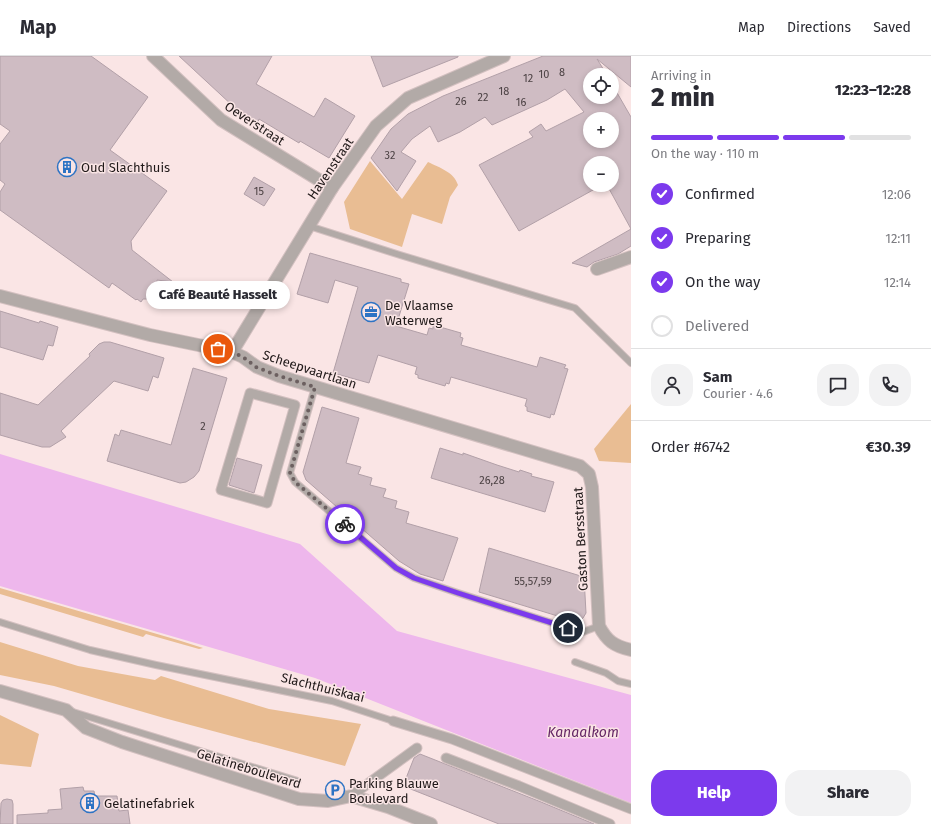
<!DOCTYPE html>
<html lang="en">
<head>
<meta charset="utf-8">
<style>
	:root { --surface:#fff; --page:#f2f2f3; --text:#2b2b33; --muted:#7c7c81; --line:#e1e1e2; --accent:#7c3aed }
	body { margin:0; font-family:"Fira Sans",sans-serif; background:var(--page); color:var(--text); height:100vh; display:flex; flex-direction:column; font-size:15px; white-space:nowrap }
	* { box-sizing:border-box; margin:0 }
	p { font-size:13px; color:var(--muted) }
	.icon { flex:none; width:22px; height:22px; fill:none; stroke:currentColor; stroke-width:2; stroke-linecap:round; stroke-linejoin:round }
	.map { position:relative; flex:1; overflow:hidden }
	.sheet { display:flex; flex-direction:column; background:var(--surface); width:300px }
	.sheet>* { flex:none }
	.controls { position:absolute; left:583px; top:12px; display:grid; gap:8px }
	.controls a { display:grid; place-items:center; width:36px; height:36px; border-radius:50%; background:var(--surface); box-shadow:0 2px 6px #0003; font-size:20px }
	.pin { position:absolute; display:grid; place-items:center; width:34px; height:34px; color:#fff; margin:-17px; border:2px solid #fff; border-radius:50%; box-shadow:0 1px 4px #0007 }
	.courier { position:absolute; display:grid; place-items:center; width:40px; height:40px; margin:-20px; border:3px solid #7c3aed; border-radius:50%; background:#fff; color:#222; box-shadow:0 1px 5px #0007 }
	.bubble { position:absolute; height:28px; border-radius:14px; background:var(--surface); box-shadow:0 2px 6px #0003; font-size:13px; font-weight:800; line-height:28px; text-align:center }
	.headline em { font-style:normal; font-weight:800 }
	.headline div { display:flex; flex-direction:column-reverse }
	.headline { display:flex; align-items:center; justify-content:space-between; height:68px; padding:0 20px }
	h1 { font-size:26px; font-weight:800; line-height:30px }
	.bar { display:grid; grid-template-columns:repeat(4,1fr); gap:6px 4px; align-content:center; height:48px; padding:0 20px }
	.bar i { height:5px; border-radius:3px; background:var(--line) }
	.bar .on { background:var(--accent) }
	.bar p { grid-column:span 4 }
	.line { display:flex; align-items:center; gap:10px; padding:0 20px; border-top:1px solid var(--line) }
	.line div { flex:1 }
	.round { display:grid; place-items:center; flex:none; width:42px; height:42px; border-radius:16px; background:var(--page) }
	ol { padding:0 20px; list-style:none }
	li { display:flex; align-items:center; gap:12px; height:44px }
	li p { margin-inline-start:auto }
	li .icon { padding:4px; border-radius:50%; background:var(--accent); color:#fff; stroke-width:4 }
	li:last-child { color:var(--muted) }
	li i { width:22px; height:22px; border:2px solid var(--line); border-radius:50% }
	.action { display:flex; gap:8px; margin-top:auto; padding:8px 20px }
	.action a { flex:1; height:46px; border-radius:16px; background:var(--accent); color:#fff; font-size:16px; font-weight:800; line-height:46px; text-align:center }
	.action a+a { background:var(--page); color:var(--text) }
	header { display:flex; align-items:center; gap:24px; box-sizing:border-box; height:56px; padding:0 20px; background:var(--surface); border-bottom:1px solid var(--line) }
	header strong { font-size:19px }
	nav { display:flex; gap:22px; margin-inline-start:auto; font-size:14px }
	main { display:flex; flex:1; min-height:0 }
	.map>svg:first-child { display:block }
</style>
</head>
<body>
<header>
<strong>Map</strong>
<nav><a>Map</a><a>Directions</a><a>Saved</a></nav>
</header>
<main>
<div class="map">
<svg width="631" height="768" viewBox="0 0 631 768">
	<rect width="100%" height="100%" fill="#fae5e5"/>
	<g fill="#e9bd93">
		<path d="M370,105L402,143L428,106C440,112 454,116 458,129L450,141L442,168L412,158L402,191L350,173L344,146Z"/>
		<path d="M631,348V407L599,405L594,393Z"/>
		<path d="M0,532L181,585L203,592L199,593L146,578L143,581L0,538Z"/>
		<path d="M0,586L78,610L155,624L161,620L269,653L361,668L345,710L164,662L54,630L0,619Z"/>
		<path d="M0,659L39,678L31,711L0,708Z"/>
	</g>
	<path fill="#eeb7ec" d="M0,398L300,488L397,575L631,639V747L315,622L0,530Z"/>
	<g fill="#cfbcc3" stroke="#b2a0a8" fill-rule="evenodd">
		<path d="M0,0H91L148,41L110,94L167,135L131,185L132,194L173,226L157,224V231L153,230L152,237H148L147,243H143L141,246L137,243L136,244L112,227L109,232L0,154V136L5,128L0,124V88L10,75L0,68Z"/>
		<path d="M179,0H272L256,28L314,61L325,42L355,60L329,102L300,85L299,87L259,63L258,66L234,51Z"/>
		<path d="M371,0H458V1L383,31Z"/>
		<path d="M543,0H631V31L597,3L607,19H590V41H612V28L631,61V173L607,129H612V107H590V129H602L519,175L479,109L533,81L529,76L541,68L546,75L584,56L565,33L547,44L492,69L485,61L460,76L438,86L430,70L412,83L401,96L416,105L397,135L371,102L391,73L408,58L443,40ZM590,63H612V85H590Z"/>
		<path d="M254,121L275,133L264,150L244,138Z"/>
		<path d="M631,173V190L618,198L594,206L587,211L572,207Z"/>
		<path d="M310,197L401,223V226L409,228L396,270L427,279L429,272L433,273V269L461,277L460,281L463,282L461,289L537,311L540,301L566,309L564,312L568,313L554,359L551,358L550,362L527,355V351L525,350L527,343L451,321L449,328L446,327L445,330L418,322V319L415,318L417,311L378,299L369,327L333,317L358,231L335,224L328,247L297,238Z"/>
		<path d="M0,255L39,267L40,265L58,271L53,290L48,289L43,304L0,291Z"/>
		<path d="M104,286H110L164,302L158,322L153,320L148,335L114,325L61,375L66,381L50,391H42L0,379V337L38,349L90,300L89,298L99,288Z"/>
		<path d="M193,312L227,322L199,415L194,421L186,426L180,427L107,405L115,378L119,380L121,374L171,389Z"/>
		<path d="M322,351L359,362L346,407L361,411L358,418L372,422L370,429L386,433L383,441L397,445L395,452L409,456L406,467L458,482L443,525L420,518L399,505L306,424L303,416Z"/>
		<path d="M440,392L463,399V397L497,409L519,416L520,414L532,418L531,420L554,426L545,456L431,422Z"/>
		<path d="M237,402L262,409L254,437L229,429Z"/>
		<path d="M489,492L584,521L586,557L583,562L580,565H574L479,536Z"/>
		<path d="M420,698L541,746L594,768H499L403,730L414,702Z"/>
		<path d="M83,731L84,735H94L95,740H117L119,755L128,754L130,768H17V759L48,757V754L62,753L60,733Z"/>
		<path d="M7,743L12,744L13,748V768H0L1,747L3,744Z"/>
	</g>
	<g fill="none" stroke-linecap="round" stroke-linejoin="round">
		<g stroke="#d3c0c0" stroke-width="8">
			<g id="service">
				<path d="M309,170L400,199L575,252L631,307"/>
				<path d="M315,331L290,417L295,426L396,512L414,522L458,537L568,572L583,576L599,570"/>
				<path d="M0,566L90,594L156,609L332,645L393,665"/>
				<path d="M575,606L606,617L618,625L631,628"/>
				<path d="M73,656L298,725"/>
			</g>
		</g>
		<g stroke="#d3c0c0" stroke-width="11">
			<g id="pedestrian">
				<path d="M250,337L295,349L267,447L221,434Z"/>
				<path d="M393,665L452,683L631,753"/>
				<path d="M446,702L519,730L610,768"/>
				<path d="M351,740L417,692"/>
			</g>
		</g>
		<g stroke="#d3c0c0" stroke-width="14">
			<g id="minor">
				<path d="M153,0L221,64L332,132"/>
				<path d="M597,213L631,201"/>
				<path d="M0,240L150,279L232,296L243,301L257,311L279,320L580,410L589,418L592,431L599,570C607,585 614,590 631,594"/>
				<path d="M232,296L332,132L376,70L408,42L504,0"/>
				<path d="M0,635L66,654L86,672L122,686L299,743L328,745L351,740L388,751L431,768"/>
			</g>
		</g>
		<use href="#service" stroke="#b2aaa7" stroke-width="6"/>
		<use href="#pedestrian" stroke="#b2aaa7" stroke-width="9"/>
		<use href="#minor" stroke="#b2aaa7" stroke-width="12"/>
	</g>
	<g fill="none" stroke-linecap="round" stroke-linejoin="round">
		<path stroke="#6c6060" stroke-width="4" stroke-dasharray="0 7.2" d="M218,293L232,296L243,301L256,311L279,320L315,331L290,417L295,426L345,468"/>
		<path stroke="#7c3aed" stroke-width="5" d="M345,468L396,512L414,522L458,537L568,572"/>
	</g>
	<defs>
		<g id="building-ring" transform="scale(1)"><circle r="9.5" fill="#fae5e5" stroke="#2d73c4" stroke-width="1.5"/><path d="M-4-6H4V6H1V3H-1V6H-4ZM-2.5-4.3h1.7v1.8h-1.7ZM.8-4.3h1.7v1.8H.8ZM-2.5-1h1.7V.8h-1.7ZM.8-1h1.7V.8H.8Z" fill="#2d73c4"/></g>
		<g id="office-ring" transform="scale(1)"><circle r="9.5" fill="#fae5e5" stroke="#2d73c4" stroke-width="1.5"/><path d="M-6-3h4V-5.5h4V-3h4V5H-6ZM-1-4.5V-3h2v-1.5ZM-6 0V1H6V0Z" fill="#2d73c4"/></g>
		<g id="parking-ring" transform="scale(1)"><circle r="9.5" fill="#fae5e5" stroke="#2d73c4" stroke-width="1.5"/><path d="M-3.5-5.5H1a3.5 3.5 0 0 1 0 7H-1V5.5H-3.5ZM-1-3.4V-.6H.8a1.4 1.4 0 0 0 0-2.8Z" fill="#2d73c4"/></g>
	</defs>
	<g fill-rule="evenodd">
		<use href="#building-ring" x="67" y="111"/>
		<use href="#office-ring" x="371" y="256"/>
		<use href="#parking-ring" x="335" y="734"/>
		<use href="#building-ring" x="90" y="747"/>
	</g>
	<g text-anchor="middle" stroke-width="3" stroke-linejoin="round" paint-order="stroke">
		<g font-size="11" fill="#4c4244">
			<text x="562" y="20">8</text>
			<text x="544" y="22">10</text>
			<text x="528" y="26">12</text>
			<text x="504" y="39">18</text>
			<text x="483" y="45">22</text>
			<text x="461" y="49">26</text>
			<text x="521" y="50">16</text>
			<text x="390" y="103">32</text>
			<text x="259" y="139">15</text>
			<text x="203" y="374">2</text>
			<text x="492" y="428">26,28</text>
			<text x="533" y="529">55,57,59</text>
		</g>
		<g font-size="13" fill="#201919" stroke="#fae5e5">
			<text transform="translate(255 67) rotate(33)" y="5">Oeverstraat</text>
			<text transform="translate(330 112) rotate(-56)" y="5">Havenstraat</text>
			<text transform="translate(310 313) rotate(18)" y="5">Scheepvaartlaan</text>
			<text transform="translate(580 483) rotate(-93)" y="5">Gaston Bersstraat</text>
			<text transform="translate(323 631) rotate(14)" y="5">Slachthuiskaai</text>
			<text transform="translate(249 712) rotate(17)" y="5">Gelatineboulevard</text>
		</g>
		<g font-size="13" fill="#201919" stroke="#fae5e5" text-anchor="start">
			<text x="81" y="116">Oud Slachthuis</text>
			<text x="385" y="254">De Vlaamse<tspan x="385" dy="15">Waterweg</tspan></text>
			<text x="349" y="732">Parking Blauwe<tspan x="349" dy="15">Boulevard</tspan></text>
			<text x="104" y="752">Gelatinefabriek</text>
		</g>
		<g font-size="14" font-style="italic" fill="#662766" stroke="#fae5e5">
			<text x="583" y="681">Kanaalkom</text>
		</g>
	</g>
</svg>
<div class="controls">
<a><svg class="icon" aria-label="locate" viewBox="0 0 24 24"><circle cx="12" cy="12" r="6"/><path d="M12 2v4M12 18v4M2 12h4M18 12h4"/></svg></a>
<a>+</a>
<a>−</a>
</div>
<div class="pin" style="left:218px;top:293px;background:#ea580c"><svg class="icon" aria-label="bag" viewBox="0 0 24 24"><path d="M5 8h14l-1 12H6zM9 8a3 3 0 0 1 6 0"/></svg></div>
<div class="pin" style="left:568px;top:572px;background:#1f2937"><svg class="icon" aria-label="home" viewBox="0 0 24 24"><path d="M3 11l9-7 9 7M6 9v11h12V9"/></svg></div>
<div class="courier" style="left:345px;top:468px"><svg class="icon" aria-label="bike" viewBox="0 0 24 24"><circle cx="6" cy="16" r="4"/><circle cx="18" cy="16" r="4"/><path d="M6 16l4-8h5l3 8M10 8l3 8H6M13 5h3"/></svg></div>
<div class="bubble" style="left:146px;top:225px;width:144px">Café Beauté Hasselt</div>
</div>
<section class="sheet">
<div class="headline"><div><h1>2 min</h1><p>Arriving in</p></div><em>12:23–12:28</em></div>
<div class="bar"><i class="on"></i><i class="on"></i><i class="on"></i><i></i><p>On the way · 110 m</p></div>
<ol>
<li><svg class="icon" aria-label="check" viewBox="0 0 24 24"><path d="M5 12l5 5 9-10"/></svg>Confirmed<p>12:06</p></li>
<li><svg class="icon" aria-label="check" viewBox="0 0 24 24"><path d="M5 12l5 5 9-10"/></svg>Preparing<p>12:11</p></li>
<li><svg class="icon" aria-label="check" viewBox="0 0 24 24"><path d="M5 12l5 5 9-10"/></svg>On the way<p>12:14</p></li>
<li><i></i>Delivered</li>
</ol>
<div class="line" style="height:72px"><a class="round"><svg class="icon" aria-label="person" viewBox="0 0 24 24"><circle cx="12" cy="8" r="4"/><path d="M4 21q1-7 8-7t8 7"/></svg></a><div><b>Sam</b><p>Courier · 4.6</p></div><a class="round"><svg class="icon" aria-label="chat" viewBox="0 0 24 24"><path d="M4 5h16v11H9l-5 4z"/></svg></a><a class="round"><svg class="icon" aria-label="phone" viewBox="0 0 24 24"><path d="M5 4h4l2 5-3 2q2 4 5 5l2-3 5 2v4C11 20 4 13 5 4z"/></svg></a></div>
<div class="line" style="height:52px"><div>Order #6742</div><b>€30.39</b></div>
<div class="action"><a>Help</a><a>Share</a></div>
</section>
</main>
</body>
</html>
